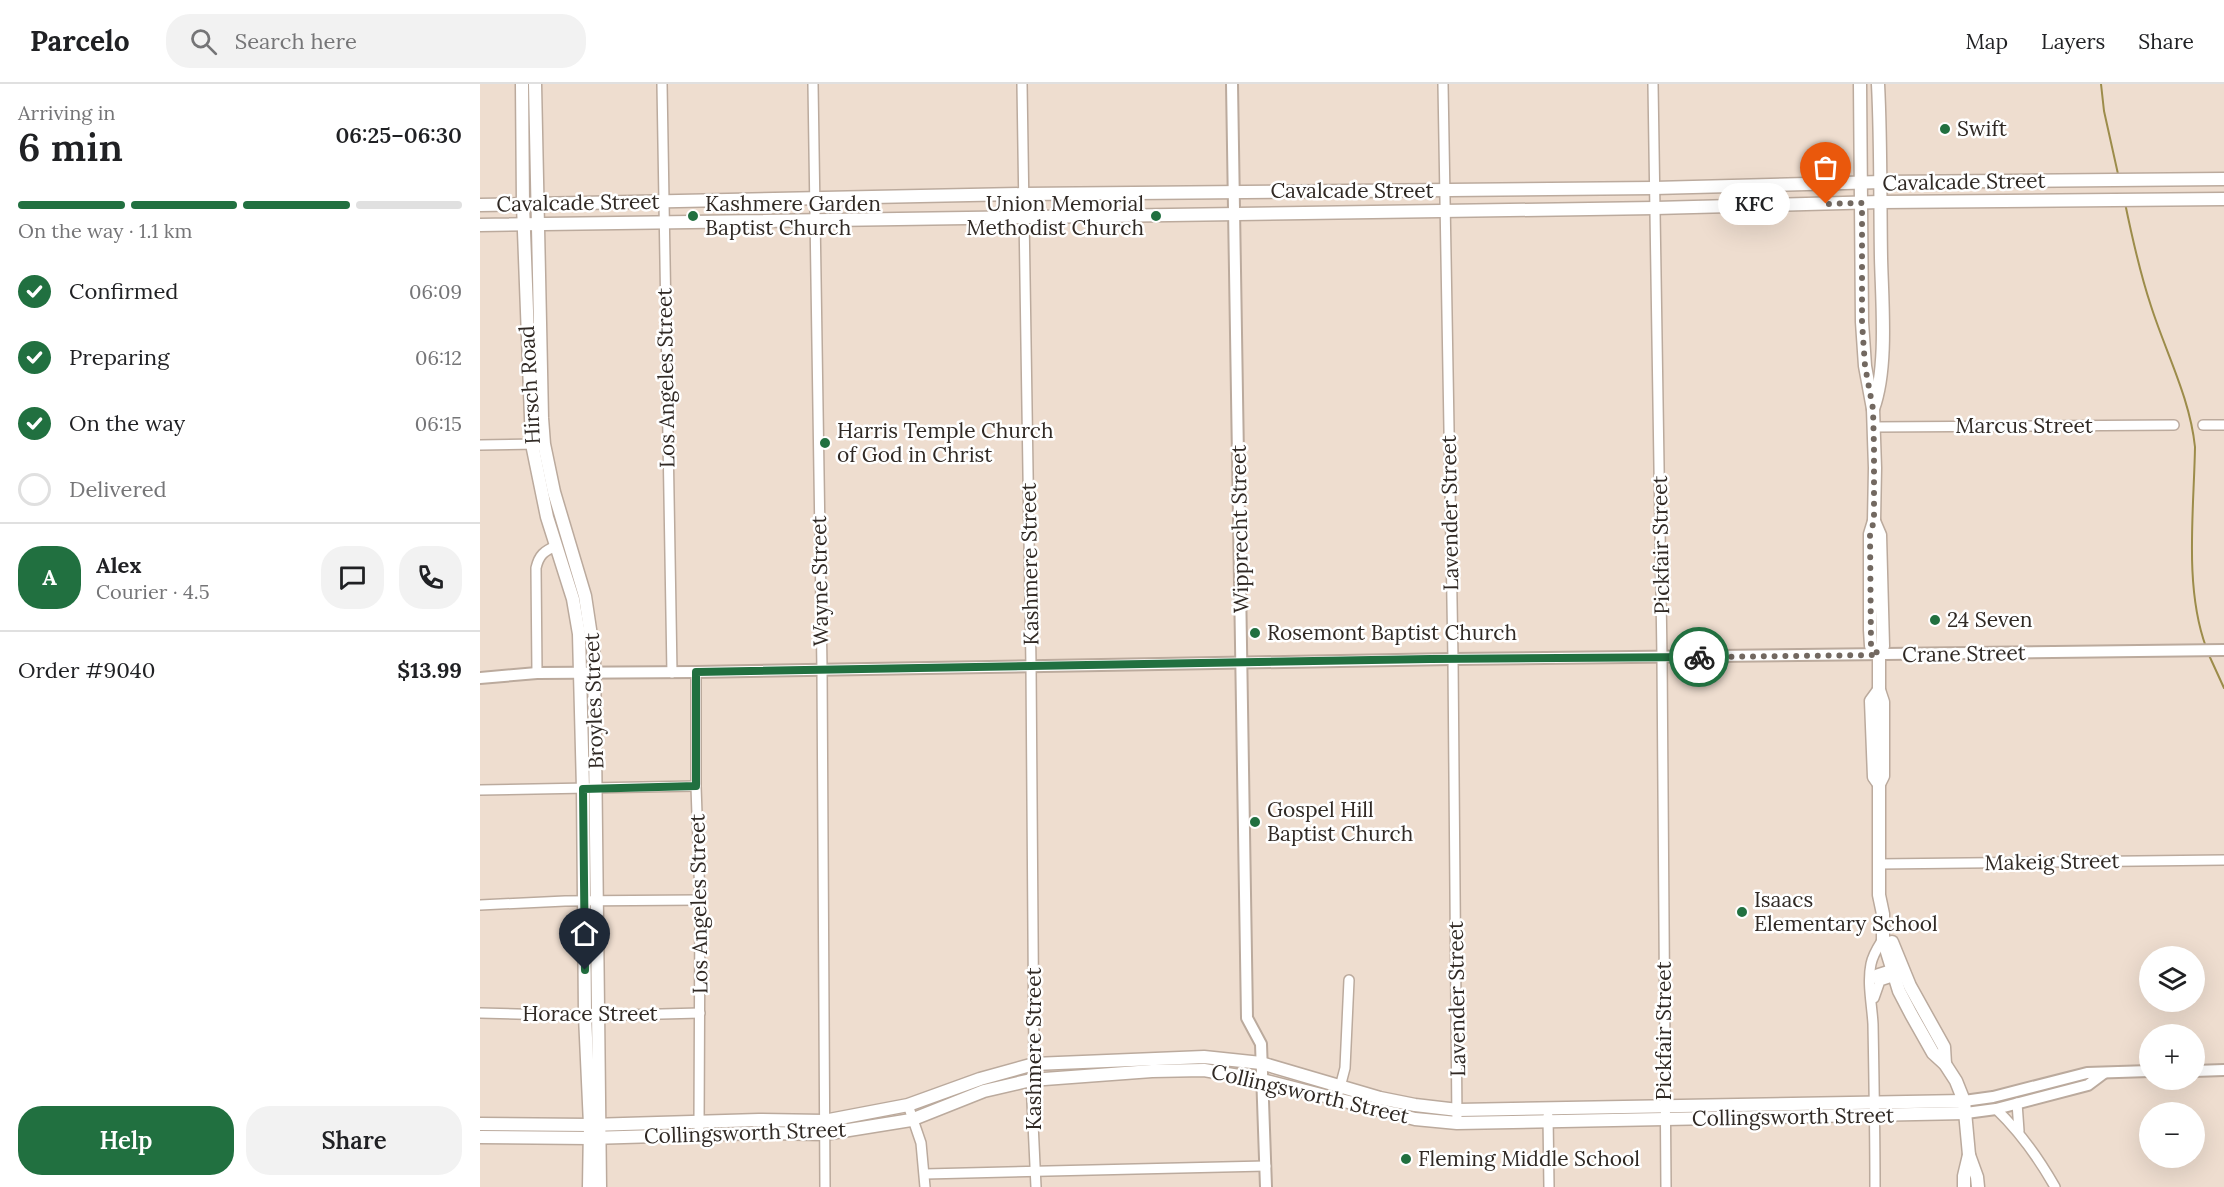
<!DOCTYPE html>
<html lang="en">
<head>
<meta charset="utf-8">
<style>
	:root { --surface:#fff; --page:#f2f2f2; --text:#202124; --muted:#757577; --line:#e0e0e0; --accent:#217040 }
	body { margin:0; font-family:Lora,serif; background:var(--page); color:var(--text); height:100vh; display:flex; flex-direction:column; font-size:22px; white-space:nowrap }
	* { box-sizing:border-box; margin:0 }
	p { font-size:20px; color:var(--muted) }
	.icon { flex:none; width:33px; height:33px; fill:none; stroke:currentColor; stroke-width:2; stroke-linecap:round; stroke-linejoin:round }
	.map { position:relative; flex:1; overflow:hidden }
	.side { display:flex; flex-direction:column; background:var(--surface); width:480px }
	.side>* { flex:none }
	.buttons { position:absolute; left:1659px; top:862px; display:grid; gap:12px }
	.buttons a { display:grid; place-items:center; width:66px; height:66px; border-radius:50%; background:var(--surface); box-shadow:0 6px 24px #0002; font-size:30px }
	.pin { position:absolute; display:grid; place-items:center; width:51px; height:51px; color:#fff; margin:-62px -26px; border-radius:50% 50% 50% 0; rotate:-45deg; box-shadow:0 0 6px #0007 }
	.pin .icon { rotate:45deg }
	.courier { position:absolute; display:grid; place-items:center; width:60px; height:60px; margin:-30px; border:4px solid #217040; border-radius:50%; background:#fff; color:#222; box-shadow:0 2px 8px #0007 }
	.bubble { position:absolute; height:42px; border-radius:21px; background:var(--surface); box-shadow:0 6px 24px #0002; font-size:20px; font-weight:600; line-height:42px; text-align:center }
	.head em { font-style:normal; font-weight:600 }
	.head div { display:flex; flex-direction:column-reverse }
	.head { display:flex; align-items:center; justify-content:space-between; height:102px; padding:0 18px }
	h1 { font-size:39px; font-weight:600; line-height:45px }
	.bar { display:grid; grid-template-columns:repeat(4,1fr); gap:9px 6px; align-content:center; height:72px; padding:0 18px }
	.bar i { height:8px; border-radius:4px; background:var(--line) }
	.bar .active { background:var(--accent) }
	.bar p { grid-column:span 4 }
	.line { display:flex; align-items:center; gap:15px; padding:0 18px; border-top:2px solid var(--line) }
	.line div { flex:1 }
	.round { display:grid; place-items:center; flex:none; width:63px; height:63px; border-radius:24px; background:var(--page) }
	ol { padding:0 18px; list-style:none }
	li { display:flex; align-items:center; gap:18px; height:66px }
	li p { margin-inline-start:auto }
	li .icon { padding:6px; border-radius:50%; background:var(--accent); color:#fff; stroke-width:4 }
	li:last-child { color:var(--muted) }
	li i { width:33px; height:33px; border:3px solid var(--line); border-radius:50% }
	.button { display:flex; gap:12px; margin-top:auto; padding:12px 18px }
	.button a { flex:1; height:69px; border-radius:24px; background:var(--accent); color:#fff; font-size:24px; font-weight:600; line-height:69px; text-align:center }
	.button a+a { background:var(--page); color:var(--text) }
	header { display:flex; align-items:center; gap:36px; box-sizing:border-box; height:84px; padding:0 30px; background:var(--surface); border-bottom:2px solid var(--line) }
	header strong { font-size:28px }
	nav { display:flex; gap:33px; margin-inline-start:auto; font-size:21px }
	.search { width:420px; height:54px; background:var(--page); display:flex; align-items:center; gap:15px; box-sizing:border-box; padding:0 21px; border-radius:24px; color:var(--muted); font-size:22px }
	main { display:flex; flex:1; min-height:0 }
	.map>svg:first-child { display:block }
</style>
</head>
<body>
<header>
<strong>Parcelo</strong>
<div class="search"><svg class="icon" aria-label="search" viewBox="0 0 24 24"><circle cx="10" cy="10" r="6"/><path d="M15 15l6 6"/></svg>Search here</div>
<nav><a>Map</a><a>Layers</a><a>Share</a></nav>
</header>
<main>
<section class="side">
<div class="head"><div><h1>6 min</h1><p>Arriving in</p></div><em>06:25–06:30</em></div>
<div class="bar"><i class="active"></i><i class="active"></i><i class="active"></i><i></i><p>On the way · 1.1 km</p></div>
<ol>
<li><svg class="icon" aria-label="check" viewBox="0 0 24 24"><path d="M5 12l5 5 9-10"/></svg>Confirmed<p>06:09</p></li>
<li><svg class="icon" aria-label="check" viewBox="0 0 24 24"><path d="M5 12l5 5 9-10"/></svg>Preparing<p>06:12</p></li>
<li><svg class="icon" aria-label="check" viewBox="0 0 24 24"><path d="M5 12l5 5 9-10"/></svg>On the way<p>06:15</p></li>
<li><i></i>Delivered</li>
</ol>
<div class="line" style="height:108px"><b class="round" style="background:var(--accent);color:#fff">A</b><div><b>Alex</b><p>Courier · 4.5</p></div><a class="round"><svg class="icon" aria-label="chat" viewBox="0 0 24 24"><path d="M4 5h16v11H9l-5 4z"/></svg></a><a class="round"><svg class="icon" aria-label="phone" viewBox="0 0 24 24"><path d="M5 4h4l2 5-3 2q2 4 5 5l2-3 5 2v4C11 20 4 13 5 4z"/></svg></a></div>
<div class="line" style="height:78px"><div>Order #9040</div><b>$13.99</b></div>
<div class="button"><a>Help</a><a>Share</a></div>
</section>
<div class="map">
<svg width="1744" height="1103" viewBox="0 0 1744 1103">
	<rect width="100%" height="100%" fill="#eeddcf"/>
	<g fill="none" stroke-linecap="round" stroke-linejoin="round">
		<g stroke="#9c8c4a" stroke-width="2">
			<path d="M1621,0L1624,27L1638,90"/>
			<path d="M1645,119C1652,153 1660,189 1671,222C1686,269 1710,314 1715,363C1714,426 1704,503 1726,563"/>
			<path d="M1728,569L1744,604"/>
		</g>
		<g stroke="#bbaa9d" stroke-width="12">
			<g id="minor">
				<path d="M182,0L192,589"/>
				<path d="M333,0L342,585L345,1103"/>
				<path d="M542,0L551,582L554,980L551,996L556,1103"/>
				<path d="M963,0L973,575L977,1039"/>
				<path d="M1173,0L1182,573L1186,1103"/>
				<path d="M1723,341H1744"/>
				<path d="M1394,343L1694,341"/>
				<path d="M0,361L58,360"/>
				<path d="M216,588V702L220,816L219,1043"/>
				<path d="M57,589L56,484C59,471 64,467 76,462"/>
				<path d="M0,706L216,702"/>
				<path d="M1399,780L1744,776"/>
				<path d="M0,821L85,817L220,816"/>
				<path d="M1390,897L1397,890L1419,883"/>
				<path d="M1394,914L1400,897L1418,891"/>
				<path d="M0,929L105,932L220,929"/>
				<path d="M859,1007L865,984L869,896"/>
				<path d="M1537,1019L1539,1047"/>
				<path d="M428,1021L441,1059L445,1103"/>
				<path d="M1516,1025C1541,1049 1558,1073 1575,1103"/>
				<path d="M1068,1032L1069,1103"/>
				<path d="M445,1090L786,1082"/>
				<path d="M1395,1103C1395,1049 1394,994 1393,940C1392,921 1387,899 1391,880C1393,870 1398,863 1403,855"/>
			</g>
		</g>
		<g stroke="#bbaa9d" stroke-width="14">
			<g id="tertiary">
				<path d="M752,0L767,934L781,960L786,1103"/>
				<path d="M0,594L57,589L216,588L973,575L1744,566"/>
				<path d="M1714,987L1744,986"/>
				<path d="M1484,1017L1513,1013L1607,989L1670,987"/>
				<path d="M1486,1029L1516,1025L1608,1001L1624,989"/>
			</g>
		</g>
		<g stroke="#bbaa9d" stroke-width="15">
			<g id="secondary">
				<path d="M42,0L43,121L52,360L67,433L93,515L99,550L103,705L105,932L110,1041L109,1103"/>
				<path d="M55,0L62,334L64,360L74,408L105,512L114,572L120,1103"/>
				<path d="M1380,0L1382,238L1385,282L1393,325L1395,384L1394,437L1390,450V546L1391,562L1399,571"/>
				<path d="M0,121L543,110L1174,104L1402,98L1744,95"/>
				<path d="M0,141L1175,124L1401,118L1744,115"/>
				<path d="M1393,325C1408,284 1402,218 1401,174C1400,116 1401,58 1398,0"/>
				<path d="M1394,437L1400,451L1403,562L1399,571V606L1403,618V692L1399,700V811L1403,830V855L1419,907L1431,930L1453,969L1465,980L1476,997L1484,1017L1489,1071L1484,1092V1103"/>
				<path d="M1399,606L1391,617L1394,693L1399,700"/>
				<path d="M1412,858L1430,902L1464,963L1465,980"/>
				<path d="M0,1040L110,1041L279,1036L344,1037L428,1021L500,995L554,980L724,973L781,979L900,1014L935,1021L978,1026L1484,1017"/>
				<path d="M0,1053L110,1054L279,1049L344,1050L431,1036L504,1007L551,996L672,987L724,986L782,996L935,1035L977,1039L1486,1029"/>
				<path d="M1489,1071L1497,1093L1498,1103"/>
			</g>
		</g>
		<use href="#minor" stroke="#fff" stroke-width="9"/>
		<use href="#tertiary" stroke="#fff" stroke-width="10"/>
		<use href="#secondary" stroke="#fff" stroke-width="12"/>
	</g>
	<g fill="none" stroke-linecap="round" stroke-linejoin="round">
		<path stroke="#726860" stroke-width="6" stroke-dasharray="0 10.8" d="M1219,573L1399,571L1391,562L1390,450L1394,437V364L1393,325L1385,282L1382,238V119L1346,120"/>
		<path stroke="#217040" stroke-width="8" d="M105,886L103,705L216,702V588L950,575L1219,573"/>
	</g>
	<g fill="#217040" stroke="#fff" stroke-width="2">
		<circle cx="1465" cy="45" r="6"/>
		<circle cx="213" cy="132" r="6"/>
		<circle cx="676" cy="132" r="6"/>
		<circle cx="345" cy="359" r="6"/>
		<circle cx="1455" cy="536" r="6"/>
		<circle cx="775" cy="549" r="6"/>
		<circle cx="775" cy="738" r="6"/>
		<circle cx="1262" cy="828" r="6"/>
		<circle cx="926" cy="1075" r="6"/>
	</g>
	<g text-anchor="middle" stroke-width="5" stroke-linejoin="round" paint-order="stroke">
		<g font-size="21" fill="#302924" stroke="#fff" text-anchor="start">
			<text x="1477" y="52">Swift</text>
			<text x="225" y="127">Kashmere Garden<tspan x="225" dy="24">Baptist Church</tspan></text>
			<text x="664" y="127" text-anchor="end">Union Memorial<tspan x="664" dy="24">Methodist Church</tspan></text>
			<text x="357" y="354">Harris Temple Church<tspan x="357" dy="24">of God in Christ</tspan></text>
			<text x="1467" y="543">24 Seven</text>
			<text x="787" y="556">Rosemont Baptist Church</text>
			<text x="787" y="733">Gospel Hill<tspan x="787" dy="24">Baptist Church</tspan></text>
			<text x="1274" y="823">Isaacs<tspan x="1274" dy="24">Elementary School</tspan></text>
			<text x="938" y="1082">Fleming Middle School</text>
		</g>
		<g font-size="21" fill="#302924" stroke="#fff">
			<text transform="translate(1484 98) rotate(-1)" y="7">Cavalcade Street</text>
			<text x="872" y="114">Cavalcade Street</text>
			<text transform="translate(98 119) rotate(-1)" y="7">Cavalcade Street</text>
			<text transform="translate(186 294) rotate(-91)" y="7">Los Angeles Street</text>
			<text transform="translate(50 301) rotate(-93)" y="7">Hirsch Road</text>
			<text x="1544" y="349">Marcus Street</text>
			<text transform="translate(970 429) rotate(-91)" y="7">Lavender Street</text>
			<text transform="translate(760 445) rotate(-91)" y="7">Wipprecht Street</text>
			<text transform="translate(1181 461) rotate(-91)" y="7">Pickfair Street</text>
			<text transform="translate(550 480) rotate(-91)" y="7">Kashmere Street</text>
			<text transform="translate(340 497) rotate(-91)" y="7">Wayne Street</text>
			<text transform="translate(1484 570) rotate(-1)" y="7">Crane Street</text>
			<text transform="translate(114 617) rotate(-92)" y="7">Broyles Street</text>
			<text transform="translate(1572 778) rotate(-1)" y="7">Makeig Street</text>
			<text transform="translate(219 820) rotate(-91)" y="7">Los Angeles Street</text>
			<text transform="translate(977 915) rotate(-91)" y="7">Lavender Street</text>
			<text x="110" y="937">Horace Street</text>
			<text transform="translate(1184 947) rotate(-90)" y="7">Pickfair Street</text>
			<text transform="translate(554 965) rotate(-90)" y="7">Kashmere Street</text>
			<text transform="translate(830 1010) rotate(13)" y="7">Collingsworth Street</text>
			<text transform="translate(1313 1033) rotate(-1)" y="7">Collingsworth Street</text>
			<text transform="translate(265 1049) rotate(-2)" y="7">Collingsworth Street</text>
		</g>
	</g>
</svg>
<div class="buttons">
<a><svg class="icon" aria-label="layers" viewBox="0 0 24 24"><path d="M12 4l9 5-9 5-9-5zM3 14l9 5 9-5"/></svg></a>
<a>+</a>
<a>−</a>
</div>
<div class="pin" style="left:1346px;top:120px;background:#ea580c"><svg class="icon" aria-label="bag" viewBox="0 0 24 24"><path d="M5 8h14l-1 12H6zM9 8a3 3 0 0 1 6 0"/></svg></div>
<div class="pin" style="left:105px;top:886px;background:#1f2937"><svg class="icon" aria-label="home" viewBox="0 0 24 24"><path d="M3 11l9-7 9 7M6 9v11h12V9"/></svg></div>
<div class="courier" style="left:1219px;top:573px"><svg class="icon" aria-label="bike" viewBox="0 0 24 24"><circle cx="6" cy="16" r="4"/><circle cx="18" cy="16" r="4"/><path d="M6 16l4-8h5l3 8M10 8l3 8H6M13 5h3"/></svg></div>
<div class="bubble" style="left:1238px;top:99px;width:72px">KFC</div>
</div>
</main>
</body>
</html>
